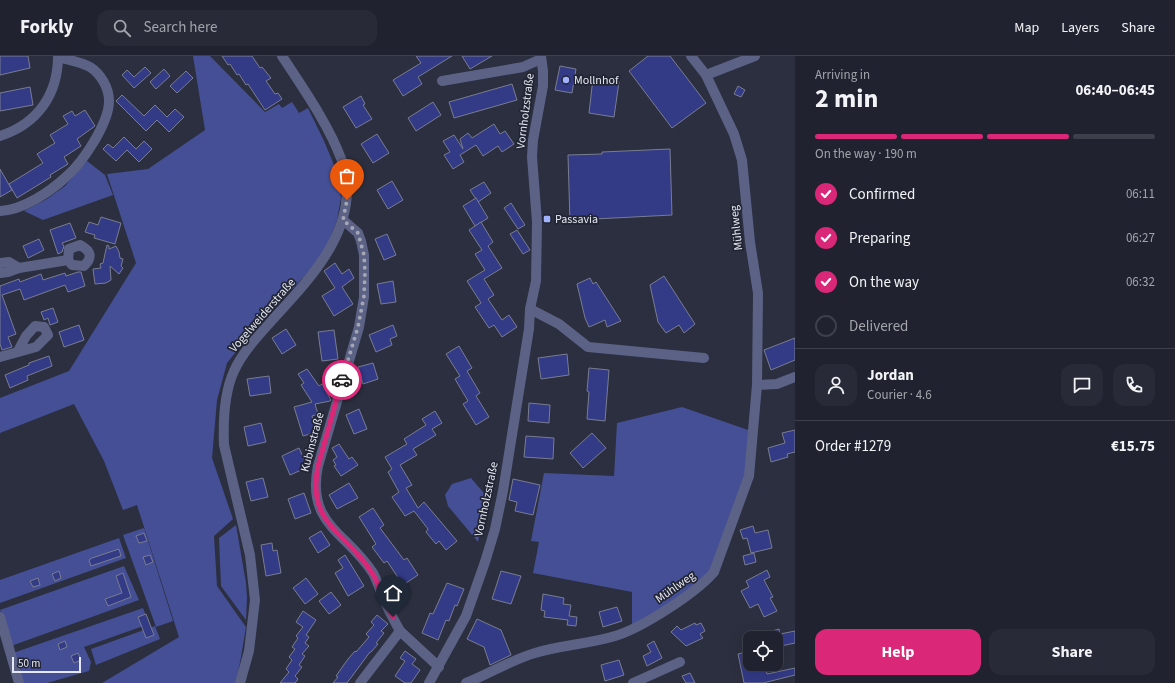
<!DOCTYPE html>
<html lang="en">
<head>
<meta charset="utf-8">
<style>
	:root { --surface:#20232f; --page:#282b37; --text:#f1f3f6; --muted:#a2a4aa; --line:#3d404b; --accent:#db2777 }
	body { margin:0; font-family:"Source Sans 3",sans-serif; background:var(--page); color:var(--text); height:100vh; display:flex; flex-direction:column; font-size:15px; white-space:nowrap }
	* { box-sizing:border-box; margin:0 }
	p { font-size:13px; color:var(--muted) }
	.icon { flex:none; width:22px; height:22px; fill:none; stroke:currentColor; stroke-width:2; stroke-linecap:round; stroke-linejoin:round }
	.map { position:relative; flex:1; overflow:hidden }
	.panel { display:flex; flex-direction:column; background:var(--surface); width:380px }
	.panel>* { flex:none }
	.fabs { position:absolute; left:743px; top:575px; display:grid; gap:8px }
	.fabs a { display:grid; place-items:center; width:40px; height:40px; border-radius:8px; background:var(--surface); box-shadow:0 4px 16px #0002,0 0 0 1px var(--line); font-size:20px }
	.scale { position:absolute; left:12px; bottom:10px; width:69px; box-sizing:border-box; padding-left:4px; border:2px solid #e5e8f2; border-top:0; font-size:11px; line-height:14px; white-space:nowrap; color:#e5e8f2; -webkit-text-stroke:3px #222534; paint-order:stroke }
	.pin { position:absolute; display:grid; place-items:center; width:34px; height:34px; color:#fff; margin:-41px -17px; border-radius:50% 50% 50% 0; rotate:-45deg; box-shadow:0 0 4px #0007 }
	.pin .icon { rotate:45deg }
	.courier { position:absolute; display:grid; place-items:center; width:40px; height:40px; margin:-20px; border:3px solid #db2777; border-radius:50%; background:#fff; color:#222; box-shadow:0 1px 5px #0007 }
	.head em { font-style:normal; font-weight:700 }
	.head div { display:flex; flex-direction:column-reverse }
	.head { display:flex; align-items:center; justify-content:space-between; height:68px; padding:0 20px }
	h1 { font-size:26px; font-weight:700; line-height:30px }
	.bar { display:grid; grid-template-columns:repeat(4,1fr); gap:6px 4px; align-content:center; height:48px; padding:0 20px }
	.bar i { height:5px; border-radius:3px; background:var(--line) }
	.bar .current { background:var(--accent) }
	.bar p { grid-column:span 4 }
	.line { display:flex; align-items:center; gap:10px; padding:0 20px; border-top:1px solid var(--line) }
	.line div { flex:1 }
	.round { display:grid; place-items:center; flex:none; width:42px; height:42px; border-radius:12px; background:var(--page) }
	ol { padding:0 20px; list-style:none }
	li { display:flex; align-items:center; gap:12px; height:44px }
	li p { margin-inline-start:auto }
	li .icon { padding:4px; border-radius:50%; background:var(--accent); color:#fff; stroke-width:4 }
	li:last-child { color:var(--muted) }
	li i { width:22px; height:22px; border:2px solid var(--line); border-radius:50% }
	.cta { display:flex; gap:8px; margin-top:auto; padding:8px 20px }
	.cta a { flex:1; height:46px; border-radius:12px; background:var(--accent); color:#fff; font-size:16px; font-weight:700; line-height:46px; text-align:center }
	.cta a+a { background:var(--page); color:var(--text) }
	header { display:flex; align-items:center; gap:24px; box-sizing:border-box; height:56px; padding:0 20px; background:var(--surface); border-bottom:1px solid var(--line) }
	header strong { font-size:19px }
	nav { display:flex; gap:22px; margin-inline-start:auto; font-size:14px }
	.search { width:280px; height:36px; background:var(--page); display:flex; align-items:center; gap:10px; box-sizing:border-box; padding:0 14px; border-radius:12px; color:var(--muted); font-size:15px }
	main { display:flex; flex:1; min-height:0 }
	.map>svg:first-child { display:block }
</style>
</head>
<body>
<header>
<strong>Forkly</strong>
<div class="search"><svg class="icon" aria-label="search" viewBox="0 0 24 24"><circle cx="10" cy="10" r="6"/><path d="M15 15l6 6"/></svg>Search here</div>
<nav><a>Map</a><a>Layers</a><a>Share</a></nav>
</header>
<main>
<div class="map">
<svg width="795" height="627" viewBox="0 0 795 627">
	<rect width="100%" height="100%" fill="#2b2f3f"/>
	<g fill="#454f95">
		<path d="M193,0H210L265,56L279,48L282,52L292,46L299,57L308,52L324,85L337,116L341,142L337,164L329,185L312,212L247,282L227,307L217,344L212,402L233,463L214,480L217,530L246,571L241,601L236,627H102L179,581L137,449L123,454L104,405L74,348L0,377V342L69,315L136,207L107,118L148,113L205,74Z"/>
		<path d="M87,105L105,119L113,139L43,164L24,155L47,143L65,130Z"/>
		<path d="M682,351L751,375L748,418L714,517L632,574V536L533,517L539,486L531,485L544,417L614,420L617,367Z"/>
		<path d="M471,422L488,442L478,486L448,450L445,439L452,428Z"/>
		<path d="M236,469L246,527L247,541L246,564L221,530L219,482Z"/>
		<path d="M144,472L173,565L156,571L123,479Z"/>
		<path d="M119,482L126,502L0,547V524Z"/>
		<path d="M124,510L139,544L11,590L0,554Z"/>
		<path d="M143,552L149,568L84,591L91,606L89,615L47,627H23L13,597Z"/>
		<path d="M155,570L160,583L96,609L91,593Z"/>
	</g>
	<g fill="#333a86" stroke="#797d90">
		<path d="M0,0H28L30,12L0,19Z"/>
		<path d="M222,0H252L260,12L262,11L271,22L266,25L275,38L278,37L282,43L265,54L248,28L246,29L239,18L237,19L230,8L228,9Z"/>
		<path d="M416,0H452L418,21L422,28L403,40L393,24L421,7Z"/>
		<path d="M462,0H492L470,13Z"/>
		<path d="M648,0H670L706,47L672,72L629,15Z"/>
		<path d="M560,10L576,13L572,37L555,34Z"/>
		<path d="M145,11L151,17L134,32L122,19L127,14L134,21Z"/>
		<path d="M164,13L170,20L156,33L150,26Z"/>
		<path d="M186,15L193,22L177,37L170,30Z"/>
		<path d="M593,22L619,26L614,61L589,57Z"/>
		<path d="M512,28L517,44L454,62L449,46Z"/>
		<path d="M738,30L745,34L741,41L734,38Z"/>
		<path d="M30,31L33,49L0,55V37Z"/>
		<path d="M122,39L144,60L155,49L167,61L175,53L184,61L169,76L157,64L146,75L116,45Z"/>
		<path d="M361,40L365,48L363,49L372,63L356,72L343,51Z"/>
		<path d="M433,46L441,59L416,75L408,62Z"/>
		<path d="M85,54L95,70L77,83L81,90L64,101L68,108L50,119L51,121L17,142L9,128L43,107L37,98L55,87L50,79L68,68L63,60L72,55L75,60Z"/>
		<path d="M494,68L500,78L505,75L514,88L502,96L498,90L483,100L476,89L460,99L464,106L453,113L444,99L450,96L443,85L454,79L463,93L460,83L468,77L472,82Z"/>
		<path d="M377,78L389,97L373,107L361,88Z"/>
		<path d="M124,81L136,93L144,85L152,93L139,106L127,94L116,105L103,93L108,88L113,92Z"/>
		<path d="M670,93L672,159L595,163L596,166L570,167L568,99L602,98V96Z"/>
		<path d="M0,113L12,134L0,141Z"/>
		<path d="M392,125L403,144L388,153L377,134Z"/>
		<path d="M484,126L491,137L478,146L470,134Z"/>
		<path d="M476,142L488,162L475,170L463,150Z"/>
		<path d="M511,147L525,169L518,173L504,152Z"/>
		<path d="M101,161L121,167L115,188L94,182L95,179L85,176L89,166L98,169Z"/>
		<path d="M481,166L493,186L488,190L502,212L484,223L494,239L488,243L502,264L509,259L517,271L502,281L494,269L489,272L475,251L481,247L467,225L485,214L475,198L482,194L469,174Z"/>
		<path d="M70,167L76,182L62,187L64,190L62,196L58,198L50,174Z"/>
		<path d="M517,174L530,194L523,198L510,178Z"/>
		<path d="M387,178L396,199L384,204L375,183Z"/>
		<path d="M39,183L44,194L28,202L23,190Z"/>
		<path d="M107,189L109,190V193L116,190L119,196L120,202L123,203L121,210L123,212L119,218L110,210L111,224L106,227L95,228L93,213L101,212L100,208L103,207Z"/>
		<path d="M335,207L342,218L349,213L354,222L342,231L353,248L334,260L322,240L335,232L324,215Z"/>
		<path d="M78,216H81L85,230L68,236L65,229L24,244L20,233L2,239L16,278L8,281L12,291L2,294L0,288V230L19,223L20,226L41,218L43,224L65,217L66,220Z"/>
		<path d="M664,220L695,268L684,277L679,269L666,277L658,266L650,229Z"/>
		<path d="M590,222L593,228L596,226L621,265L607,271L605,264L589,271L585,262L577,228Z"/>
		<path d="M393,225L396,246L381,248L377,228Z"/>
		<path d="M53,252L58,266L50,269L48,262L44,264L41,256Z"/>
		<path d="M79,269L84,284L64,291L59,276Z"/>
		<path d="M393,269L397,280L390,283L392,289L376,296L369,279Z"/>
		<path d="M286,273L296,289L282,298L272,282Z"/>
		<path d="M334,274L338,303L322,305L318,276Z"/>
		<path d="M795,282V304L771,314L764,294Z"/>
		<path d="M459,290L472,312L467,315L480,337L476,340L489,361L476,369L463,348L468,345L455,323L460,320L446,298Z"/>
		<path d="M567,298L569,319L541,323L538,302Z"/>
		<path d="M49,300L52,310L27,320L28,324L10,332L5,319L29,309V307Z"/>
		<path d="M373,307L378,323L363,328L358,311Z"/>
		<path d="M589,312L609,314L605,365L587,363L589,336L587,335Z"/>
		<path d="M307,313L319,330L322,328L331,344L330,345L315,348L318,358L312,360L317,376L303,380L294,351L312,346L301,329L304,327L298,318Z"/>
		<path d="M269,320L271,337L250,340L247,323Z"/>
		<path d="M529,347L550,349L549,367L528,365Z"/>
		<path d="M359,353L367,373L354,378L346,359Z"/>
		<path d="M435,355L442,367L432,373L436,379L413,393L417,399L400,409L412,429L406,432L418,452L424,446L457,485L446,494L439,485L436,488L426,476L428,473L414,455L405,460L392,441L399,436L388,416L392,413L385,401L407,388L404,383L426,369L422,363Z"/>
		<path d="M261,367L266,386L248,390L244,371Z"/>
		<path d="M795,374V396L787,398L788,401L771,406L768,392L785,387L782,377Z"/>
		<path d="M592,377L606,392L583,412L570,397Z"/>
		<path d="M526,380L554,382L553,403L524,401Z"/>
		<path d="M339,388L349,403L352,401L358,409L341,420L334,410L336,409L333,404L337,401L332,392Z"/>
		<path d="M299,392L308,411L290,419L282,400Z"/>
		<path d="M263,422L268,441L251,445L246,426Z"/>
		<path d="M513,423L540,429L533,459L515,455L517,446L509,444Z"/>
		<path d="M349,427L358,442L337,453L329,439Z"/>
		<path d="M304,437L311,457L295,463L288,443Z"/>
		<path d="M373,452L384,469L380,472L404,504L407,502L418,519L403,529L387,505L384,507L372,491L376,488L359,461Z"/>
		<path d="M753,470L755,477L768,474L772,492L751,497L747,482L743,483L740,474Z"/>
		<path d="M321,475L330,489L318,497L309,482Z"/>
		<path d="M144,477L147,485L139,487L136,480Z"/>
		<path d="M272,487L273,495L277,494L281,517L266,520L261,489Z"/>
		<path d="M119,493L121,500L91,510L89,504L92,502Z"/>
		<path d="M754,497L756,506L745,509L743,500Z"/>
		<path d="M150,499L153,506L146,509L143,501Z"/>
		<path d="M345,499L364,530L348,540L335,517L343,512L338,504Z"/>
		<path d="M767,514L770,521L764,524L773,541L770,542L777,555L764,561L758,548L750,552L741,535L749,531L746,525Z"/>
		<path d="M59,515L61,522L55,525L52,518Z"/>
		<path d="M501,515L521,520L511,548L492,543Z"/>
		<path d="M123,517L131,541L108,550L105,543L122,537L116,520Z"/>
		<path d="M38,522L40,529L33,531L30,525Z"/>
		<path d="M306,522L318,538L305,548L293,532Z"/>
		<path d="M447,527L464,533L457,550L455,549L449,565L446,564L438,584L422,577L430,557L433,558Z"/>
		<path d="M331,536L341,549L329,558L319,545Z"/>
		<path d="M543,538L564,542L563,548L571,549L569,560L577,561L576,570L567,569L568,564L544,561L545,555L541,554Z"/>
		<path d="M617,551L622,565L603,571L599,556Z"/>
		<path d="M303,555L316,564L306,579L309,581L305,587L309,590L302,598L305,600L299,609L302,611L295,620L298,623L295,627H280L289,616L286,613L292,604L289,601L295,593L292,591L298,582L296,580L303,571L296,566Z"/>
		<path d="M146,558L154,579L146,582L138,561Z"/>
		<path d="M377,559L388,568L381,575L384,577L376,587L378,588L371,596H370L347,627H333L338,621L336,620L348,603L355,595L356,596L369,581L366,578L374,569L371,566Z"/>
		<path d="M477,563L501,574L511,599L490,609L484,591L467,583Z"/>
		<path d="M695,567L696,569L701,567L705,575L700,578L703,582L686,590L671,576L677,570L681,574Z"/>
		<path d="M779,573L780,578L795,575V587L776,591V582H774L772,575Z"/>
		<path d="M65,585L67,591L60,594L58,588Z"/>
		<path d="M654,585L662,602L647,610L643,600L651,596L647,589Z"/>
		<path d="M405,595L416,603L412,608L420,614L411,627H405L395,620L405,605L400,602Z"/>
		<path d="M750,595V608H765L767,618L795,612V619L763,627H744L738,598Z"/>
		<path d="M78,597L81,604L74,607L71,600Z"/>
		<path d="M619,604L624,619L605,625L601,609Z"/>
		<path d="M690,617L695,627H686L682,620Z"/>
	</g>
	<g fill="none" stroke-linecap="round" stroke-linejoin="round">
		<g stroke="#5b6285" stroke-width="10">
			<path d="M706,19L755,0"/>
			<path d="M442,25L523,11L541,3"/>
			<path d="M0,80C37,68 58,39 58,0"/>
			<path d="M0,155C23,154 50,136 67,120C83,106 109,67 109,45C109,32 101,18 90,11C81,6 69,4 58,1"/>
			<path d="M343,164L358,177L361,185L364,199V241L359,271L318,410C306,469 347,476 373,517C378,526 381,538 386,548C390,557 395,566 400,575L360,627"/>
			<path d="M0,207L9,206L19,212"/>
			<path d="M0,217L8,216L19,212L68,204L72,209L84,210C93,201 91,195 80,189L69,193L68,204"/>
			<path d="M530,253L559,268L588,291L704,302"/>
			<path d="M0,301L36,291L48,279L44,271L35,270L26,280L18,295"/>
			<path d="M757,329L777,328L795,321"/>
			<path d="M0,561L19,627"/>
			<path d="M400,575L439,611"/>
			<path d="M240,627L249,595L255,544L250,499L224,389C223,365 224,337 234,315C243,295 260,278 274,262C313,220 363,167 342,105C329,69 303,32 282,0"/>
			<path d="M429,627L466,560L485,506L495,473L503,435L529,273L530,253L536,225L537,166L532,101L533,84L543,30V15L541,0"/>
			<path d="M466,627C489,618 511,604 535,597C561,589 589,588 615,580C642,572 696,537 714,516L749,420L757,329L758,237L750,186L742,104L734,78L706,19L691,0"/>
			<path d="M633,627L680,606"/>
		</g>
	</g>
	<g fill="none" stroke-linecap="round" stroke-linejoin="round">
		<path stroke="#a4a7b3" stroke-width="4" stroke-dasharray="0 7.2" d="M342,324L358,271L364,240L365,216L364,199L358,177L343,164L347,144"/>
		<path stroke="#db2777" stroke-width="5" d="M342,324L318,410C306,469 347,476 372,517C376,522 378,530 381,536C384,545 388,553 393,561"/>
	</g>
	<g fill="#a3b2fd" stroke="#222534" stroke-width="1.5">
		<circle cx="566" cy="24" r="4"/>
		<rect x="543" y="159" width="8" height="8" rx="2"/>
	</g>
	<g text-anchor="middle" stroke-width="3.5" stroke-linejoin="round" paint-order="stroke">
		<g font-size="12" fill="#e5e8f2" stroke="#222534" text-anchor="start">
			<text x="574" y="28">Mollnhof</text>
			<text x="555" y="167">Passavia</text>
		</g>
		<g font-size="12" fill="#e5e8f2" stroke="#222534">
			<text transform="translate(525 55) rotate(-83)" y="4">Vornholzstraße</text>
			<text transform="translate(736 172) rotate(-96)" y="4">Mühlweg</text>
			<text transform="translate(262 259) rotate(-49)" y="4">Vogelweiderstraße</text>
			<text transform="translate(312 386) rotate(-75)" y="4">Kubinstraße</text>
			<text transform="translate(486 443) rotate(-78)" y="4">Vornholzstraße</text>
			<text transform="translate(675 531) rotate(-35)" y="4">Mühlweg</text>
		</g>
	</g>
</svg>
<div class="fabs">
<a><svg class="icon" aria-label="locate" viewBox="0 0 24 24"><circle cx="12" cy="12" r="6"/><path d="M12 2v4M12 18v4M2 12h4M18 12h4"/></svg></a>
</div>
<div class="scale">50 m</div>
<div class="pin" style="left:347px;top:144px;background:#ea580c"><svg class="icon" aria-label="bag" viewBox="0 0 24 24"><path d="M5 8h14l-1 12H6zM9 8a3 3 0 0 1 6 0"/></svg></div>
<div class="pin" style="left:393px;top:561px;background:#1f2937"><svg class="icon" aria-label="home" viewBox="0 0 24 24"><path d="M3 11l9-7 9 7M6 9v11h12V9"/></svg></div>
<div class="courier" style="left:342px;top:324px"><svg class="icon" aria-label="car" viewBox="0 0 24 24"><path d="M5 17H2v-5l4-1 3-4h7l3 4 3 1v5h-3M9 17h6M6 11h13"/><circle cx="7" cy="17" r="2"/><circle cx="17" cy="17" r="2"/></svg></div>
</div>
<section class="panel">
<div class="head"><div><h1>2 min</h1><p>Arriving in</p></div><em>06:40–06:45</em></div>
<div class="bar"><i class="current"></i><i class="current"></i><i class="current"></i><i></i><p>On the way · 190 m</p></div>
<ol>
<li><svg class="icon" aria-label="check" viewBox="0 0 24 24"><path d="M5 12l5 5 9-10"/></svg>Confirmed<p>06:11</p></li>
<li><svg class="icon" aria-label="check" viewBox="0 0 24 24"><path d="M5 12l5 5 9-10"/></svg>Preparing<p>06:27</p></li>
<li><svg class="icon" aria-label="check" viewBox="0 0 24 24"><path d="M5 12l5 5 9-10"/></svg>On the way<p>06:32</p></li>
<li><i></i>Delivered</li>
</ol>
<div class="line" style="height:72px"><a class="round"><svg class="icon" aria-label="person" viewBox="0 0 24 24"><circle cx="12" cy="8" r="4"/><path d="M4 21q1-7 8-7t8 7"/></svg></a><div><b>Jordan</b><p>Courier · 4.6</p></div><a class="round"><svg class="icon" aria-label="chat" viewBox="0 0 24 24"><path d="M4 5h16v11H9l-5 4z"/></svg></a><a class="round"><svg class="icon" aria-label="phone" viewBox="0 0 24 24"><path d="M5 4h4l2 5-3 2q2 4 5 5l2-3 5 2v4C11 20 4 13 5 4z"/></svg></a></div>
<div class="line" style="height:52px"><div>Order #1279</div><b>€15.75</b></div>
<div class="cta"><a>Help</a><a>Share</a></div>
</section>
</main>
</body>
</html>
